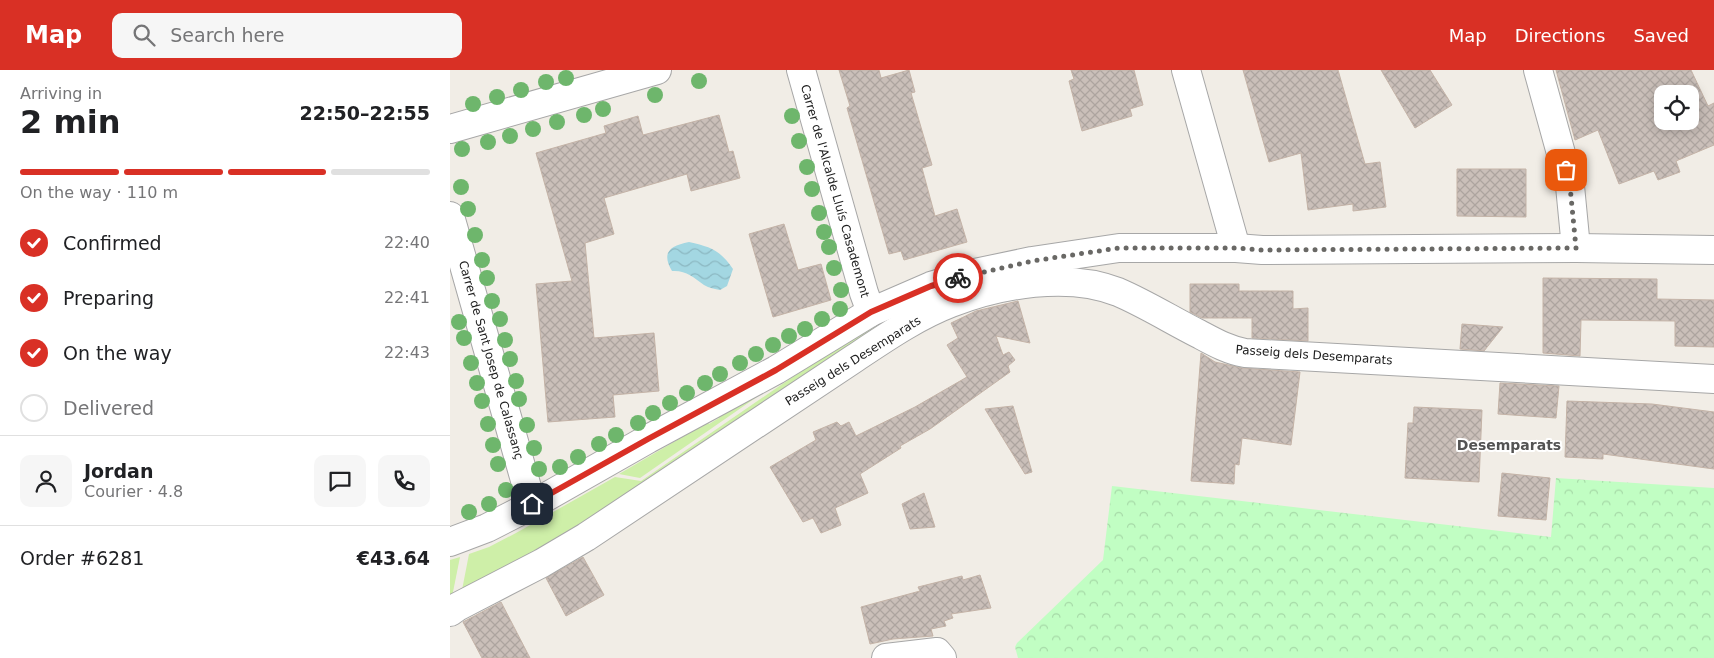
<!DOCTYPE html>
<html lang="en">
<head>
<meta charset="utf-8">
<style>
	:root { --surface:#fff; --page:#f6f6f6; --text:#202124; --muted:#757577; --line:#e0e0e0; --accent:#d93025 }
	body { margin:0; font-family:"DejaVu Sans",sans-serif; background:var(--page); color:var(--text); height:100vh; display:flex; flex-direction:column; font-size:19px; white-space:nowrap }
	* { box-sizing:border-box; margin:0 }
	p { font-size:16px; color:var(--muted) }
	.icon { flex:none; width:28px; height:28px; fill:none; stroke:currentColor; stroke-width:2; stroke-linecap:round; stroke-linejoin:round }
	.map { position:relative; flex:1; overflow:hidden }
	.side { display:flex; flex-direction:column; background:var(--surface); width:450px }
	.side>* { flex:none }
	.fabs { position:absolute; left:1204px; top:15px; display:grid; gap:10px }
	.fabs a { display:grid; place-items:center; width:45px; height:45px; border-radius:10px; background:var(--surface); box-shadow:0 2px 12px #0003; font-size:25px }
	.pin { position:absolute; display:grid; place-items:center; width:42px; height:42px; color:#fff; margin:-21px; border-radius:10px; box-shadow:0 2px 8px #0006 }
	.courier { position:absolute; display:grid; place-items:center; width:50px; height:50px; margin:-25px; border:4px solid #d93025; border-radius:50%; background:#fff; color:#222; box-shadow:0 1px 6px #0007 }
	.headline em { font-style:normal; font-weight:700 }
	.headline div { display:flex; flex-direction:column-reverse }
	.headline { display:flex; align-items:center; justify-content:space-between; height:85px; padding:0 20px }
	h1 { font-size:32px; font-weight:700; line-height:38px }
	.bar { display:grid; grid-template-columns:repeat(4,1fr); gap:8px 5px; align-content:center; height:60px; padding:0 20px }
	.bar i { height:6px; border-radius:4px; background:var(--line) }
	.bar .active { background:var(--accent) }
	.bar p { grid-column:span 4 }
	.line { display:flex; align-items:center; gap:12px; padding:0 20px; border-top:1px solid var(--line) }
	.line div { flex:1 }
	.round { display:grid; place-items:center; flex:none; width:52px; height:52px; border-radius:10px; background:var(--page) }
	ol { padding:0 20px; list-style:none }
	li { display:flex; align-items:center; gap:15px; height:55px }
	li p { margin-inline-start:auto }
	li .icon { padding:5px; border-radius:50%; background:var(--accent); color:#fff; stroke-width:4 }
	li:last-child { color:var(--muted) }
	li i { width:28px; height:28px; border:2px solid var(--line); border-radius:50% }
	header { display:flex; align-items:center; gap:30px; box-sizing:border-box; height:70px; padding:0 25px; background:var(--accent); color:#fff }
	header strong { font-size:24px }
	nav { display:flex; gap:28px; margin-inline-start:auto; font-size:18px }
	.search { width:350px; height:45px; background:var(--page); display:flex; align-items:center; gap:12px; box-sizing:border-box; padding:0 18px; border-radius:10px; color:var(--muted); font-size:19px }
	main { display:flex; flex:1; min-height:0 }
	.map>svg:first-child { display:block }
</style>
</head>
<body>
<header>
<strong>Map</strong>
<div class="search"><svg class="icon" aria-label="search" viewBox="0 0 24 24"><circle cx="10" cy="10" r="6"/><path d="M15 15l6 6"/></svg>Search here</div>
<nav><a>Map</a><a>Directions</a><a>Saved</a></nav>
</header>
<main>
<section class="side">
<div class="headline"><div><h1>2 min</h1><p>Arriving in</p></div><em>22:50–22:55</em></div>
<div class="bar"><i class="active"></i><i class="active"></i><i class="active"></i><i></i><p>On the way · 110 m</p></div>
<ol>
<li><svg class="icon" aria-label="check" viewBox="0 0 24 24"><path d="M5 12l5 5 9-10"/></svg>Confirmed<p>22:40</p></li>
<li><svg class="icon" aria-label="check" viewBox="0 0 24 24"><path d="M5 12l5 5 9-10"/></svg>Preparing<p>22:41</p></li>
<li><svg class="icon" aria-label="check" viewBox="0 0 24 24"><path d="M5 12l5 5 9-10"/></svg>On the way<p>22:43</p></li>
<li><i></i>Delivered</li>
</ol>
<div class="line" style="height:90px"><a class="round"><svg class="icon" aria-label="person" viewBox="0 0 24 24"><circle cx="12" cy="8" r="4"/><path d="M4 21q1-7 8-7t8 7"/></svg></a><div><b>Jordan</b><p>Courier · 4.8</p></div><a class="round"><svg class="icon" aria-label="chat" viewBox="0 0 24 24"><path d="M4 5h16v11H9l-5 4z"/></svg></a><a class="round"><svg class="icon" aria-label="phone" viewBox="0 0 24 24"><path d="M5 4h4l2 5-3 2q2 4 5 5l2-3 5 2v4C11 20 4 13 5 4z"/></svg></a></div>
<div class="line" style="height:65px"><div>Order #6281</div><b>€43.64</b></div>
</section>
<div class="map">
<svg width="1264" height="588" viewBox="0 0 1264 588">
	<defs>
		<pattern id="park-crowns" width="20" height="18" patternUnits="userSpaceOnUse" patternTransform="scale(1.25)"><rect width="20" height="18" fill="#c1fec3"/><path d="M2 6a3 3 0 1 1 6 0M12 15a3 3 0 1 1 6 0" fill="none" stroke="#a6d9a7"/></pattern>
		<pattern id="water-waves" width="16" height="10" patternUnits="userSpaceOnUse" patternTransform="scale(1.25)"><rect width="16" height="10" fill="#a3d7e2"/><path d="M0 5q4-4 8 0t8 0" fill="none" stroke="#8cb8c2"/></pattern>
		<pattern id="building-cross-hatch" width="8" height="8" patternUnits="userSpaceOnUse" patternTransform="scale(1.25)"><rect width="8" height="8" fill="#cabfb9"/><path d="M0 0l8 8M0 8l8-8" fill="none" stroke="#ada49f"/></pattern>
	</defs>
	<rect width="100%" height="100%" fill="#f1ede6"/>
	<g fill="#ceefa8">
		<path d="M486,221L121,467L12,520L19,484L39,477L66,463L165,407L191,411L395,271Z"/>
		<path d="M327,313L190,408L169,404L258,352L259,354L269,348V346Z"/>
		<path d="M10,487L2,527L0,528V490Z"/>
	</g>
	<path fill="url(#park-crowns)" d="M1106,408L1264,418V588H568L565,577L567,573L653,490L662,416L1101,467Z"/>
	<path fill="url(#water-waves)" d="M239,172C261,177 270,180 283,199L277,216L270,220C265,219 259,218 254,215C243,207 236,200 222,201C211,182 220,176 239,172Z"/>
	<g fill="url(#building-cross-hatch)" stroke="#c4b3a7" fill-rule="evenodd">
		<path d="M389,0H429L431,8L459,0L465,22L461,23L482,95L472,98L485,146L507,139L517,172L454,190L451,181L439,184L397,38L400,36Z"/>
		<path d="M621,0H684L693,35L680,39L682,46L632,61L619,11L624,9Z"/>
		<path d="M793,0H888L915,94L930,92L936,137L903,141V134L858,140L851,83L819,92Z"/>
		<path d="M931,0H980L1002,35L965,58Z"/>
		<path d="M1106,0H1241L1258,36L1264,33V75L1226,91L1230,102L1208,110L1204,101L1169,114L1148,60L1125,70ZM1212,24H1240V51H1212Z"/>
		<path d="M269,45L279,82L283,81L290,108L241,121L237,104L154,128L164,164L135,173L144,268L204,263L209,321L163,325L165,347L98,352L86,214L122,211L86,83L156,63L154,56L188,46L193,65Z"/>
		<path d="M1007,99H1076V147L1007,146Z"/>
		<path d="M334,154L348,200L371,194L381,230L323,247L299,164Z"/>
		<path d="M1093,208L1207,209V229L1264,230V277L1225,276V251L1131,250L1130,286L1093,283Z"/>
		<path d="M740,214H789V221H843V239L858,238V271L802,268V248H752L740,242Z"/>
		<path d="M568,231L580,273L546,266L553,285L559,282L565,290L558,296L560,302L480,359L450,376L451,378L410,404L418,423L385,438L391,455L371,463L363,448L353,452L320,397L366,370L363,362L387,352L391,356L399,352L406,366L465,337L517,307L497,275L508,268L501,253L526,241Z"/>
		<path d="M1012,254L1053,257L1034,281L1010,279Z"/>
		<path d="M751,283L765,292L792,298L850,302L841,375L792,368L789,395L785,394L784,414L741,411Z"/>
		<path d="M1050,313L1109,316L1106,348L1048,344Z"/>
		<path d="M1117,331L1202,334L1264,342V399L1153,384V389L1115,387Z"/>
		<path d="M563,336L582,402L575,404L535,339Z"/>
		<path d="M964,337L1032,340L1029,412L955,408L958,353H963Z"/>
		<path d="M1052,403L1100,408L1096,450L1048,446Z"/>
		<path d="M474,423L485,457L460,459L452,434Z"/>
		<path d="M133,487L154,525L116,546L96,508Z"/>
		<path d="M530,505L541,538L501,544L503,548L494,551L496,556L481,559L483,566L443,569L420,574L411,537L470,521L468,517L512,506L513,510Z"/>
		<path d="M51,532L80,588H32L13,552Z"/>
	</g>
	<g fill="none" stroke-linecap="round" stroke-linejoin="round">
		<g stroke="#a7a7a7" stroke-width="30">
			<g id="minor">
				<path d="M351,0L414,223L421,242"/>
				<path d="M736,0L786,178"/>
				<path d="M1088,0L1120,116L1126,178"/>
				<path d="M0,59L207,0"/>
				<path d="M0,146L82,435"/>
				<path d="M0,472L37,458L82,435L198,369L326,300L421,242L481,216L525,203L582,191L669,178H786L812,180L1126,178L1264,180"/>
				<path d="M0,542L7,537L92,493L136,467L405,288C435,268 467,246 501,233C550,214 618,202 668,222C696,234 723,251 749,264C764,272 778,280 795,283L1264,309"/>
				<path d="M436,588L487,582L492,588"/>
			</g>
		</g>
		<use href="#minor" stroke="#fff" stroke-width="28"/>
	</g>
	<g fill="#6eb66c">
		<circle cx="116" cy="8" r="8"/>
		<circle cx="249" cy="11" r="8"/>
		<circle cx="96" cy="12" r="8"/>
		<circle cx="71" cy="20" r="8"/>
		<circle cx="205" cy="25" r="8"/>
		<circle cx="47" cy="27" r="8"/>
		<circle cx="23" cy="34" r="8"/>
		<circle cx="153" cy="39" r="8"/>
		<circle cx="134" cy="45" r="8"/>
		<circle cx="342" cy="46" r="8"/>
		<circle cx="107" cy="52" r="8"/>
		<circle cx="83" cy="59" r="8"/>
		<circle cx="60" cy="66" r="8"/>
		<circle cx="349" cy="71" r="8"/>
		<circle cx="38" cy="72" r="8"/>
		<circle cx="12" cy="79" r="8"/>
		<circle cx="357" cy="97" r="8"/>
		<circle cx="11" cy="117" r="8"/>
		<circle cx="362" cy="119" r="8"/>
		<circle cx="18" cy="139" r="8"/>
		<circle cx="369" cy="143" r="8"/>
		<circle cx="374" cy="162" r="8"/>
		<circle cx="25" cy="165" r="8"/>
		<circle cx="379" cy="177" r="8"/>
		<circle cx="32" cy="190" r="8"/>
		<circle cx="384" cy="198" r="8"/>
		<circle cx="37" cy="208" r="8"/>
		<circle cx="391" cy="220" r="8"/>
		<circle cx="42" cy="231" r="8"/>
		<circle cx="390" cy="239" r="8"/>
		<circle cx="50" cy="249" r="8"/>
		<circle cx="372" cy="249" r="8"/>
		<circle cx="9" cy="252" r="8"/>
		<circle cx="355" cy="259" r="8"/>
		<circle cx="339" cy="266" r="8"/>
		<circle cx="14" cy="268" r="8"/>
		<circle cx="55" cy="270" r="8"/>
		<circle cx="323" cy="275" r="8"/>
		<circle cx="306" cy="284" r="8"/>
		<circle cx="60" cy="289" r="8"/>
		<circle cx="21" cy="293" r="8"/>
		<circle cx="290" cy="293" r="8"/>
		<circle cx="270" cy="304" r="8"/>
		<circle cx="66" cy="311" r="8"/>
		<circle cx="27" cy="313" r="8"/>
		<circle cx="255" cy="313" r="8"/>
		<circle cx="237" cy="323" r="8"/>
		<circle cx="69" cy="329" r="8"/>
		<circle cx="32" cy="331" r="8"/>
		<circle cx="220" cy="333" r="8"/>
		<circle cx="203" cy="343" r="8"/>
		<circle cx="188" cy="353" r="8"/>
		<circle cx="38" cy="354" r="8"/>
		<circle cx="77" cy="355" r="8"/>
		<circle cx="166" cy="365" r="8"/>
		<circle cx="149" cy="374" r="8"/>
		<circle cx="43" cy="375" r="8"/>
		<circle cx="84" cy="378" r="8"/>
		<circle cx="128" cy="387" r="8"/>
		<circle cx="48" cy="394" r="8"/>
		<circle cx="110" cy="397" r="8"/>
		<circle cx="89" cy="399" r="8"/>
		<circle cx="56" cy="420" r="8"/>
		<circle cx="39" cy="434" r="8"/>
		<circle cx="19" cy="442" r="8"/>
	</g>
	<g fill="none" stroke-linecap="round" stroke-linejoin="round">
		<path stroke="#696865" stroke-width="5" stroke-dasharray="0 9" d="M508,208L582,191L669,178H786L812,180L1126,178L1120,116L1116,100"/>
		<path stroke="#d93025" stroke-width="6" d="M82,434L198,369L326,300L421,242L481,216L508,208"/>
	</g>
	<g text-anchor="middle" stroke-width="4" stroke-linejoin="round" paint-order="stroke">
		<g font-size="12" fill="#202020" stroke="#fff">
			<text transform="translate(385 121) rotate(74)" y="4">Carrer de l'Alcalde Lluís Casademont</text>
			<text transform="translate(864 285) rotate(4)" y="4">Passeig dels Desemparats</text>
			<text transform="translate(41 290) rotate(74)" y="4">Carrer de Sant Josep de Calassanç</text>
			<text transform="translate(403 291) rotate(-32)" y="4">Passeig dels Desemparats</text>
		</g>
		<g font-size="14" font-weight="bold" fill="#535353" stroke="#fff">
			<text x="1059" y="380">Desemparats</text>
		</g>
	</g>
</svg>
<div class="fabs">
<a><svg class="icon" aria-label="locate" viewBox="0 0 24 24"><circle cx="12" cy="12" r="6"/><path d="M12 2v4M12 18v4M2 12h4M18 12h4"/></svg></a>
</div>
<div class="pin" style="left:1116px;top:100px;background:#ea580c"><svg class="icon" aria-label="bag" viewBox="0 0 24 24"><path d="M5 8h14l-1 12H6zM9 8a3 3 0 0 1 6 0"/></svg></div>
<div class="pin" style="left:82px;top:434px;background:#1f2937"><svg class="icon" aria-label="home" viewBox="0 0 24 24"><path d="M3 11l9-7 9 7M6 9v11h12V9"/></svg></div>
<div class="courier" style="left:508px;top:208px"><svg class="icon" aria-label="bike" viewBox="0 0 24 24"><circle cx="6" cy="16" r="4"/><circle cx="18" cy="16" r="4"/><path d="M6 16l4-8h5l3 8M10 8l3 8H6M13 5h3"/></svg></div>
</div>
</main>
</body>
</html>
